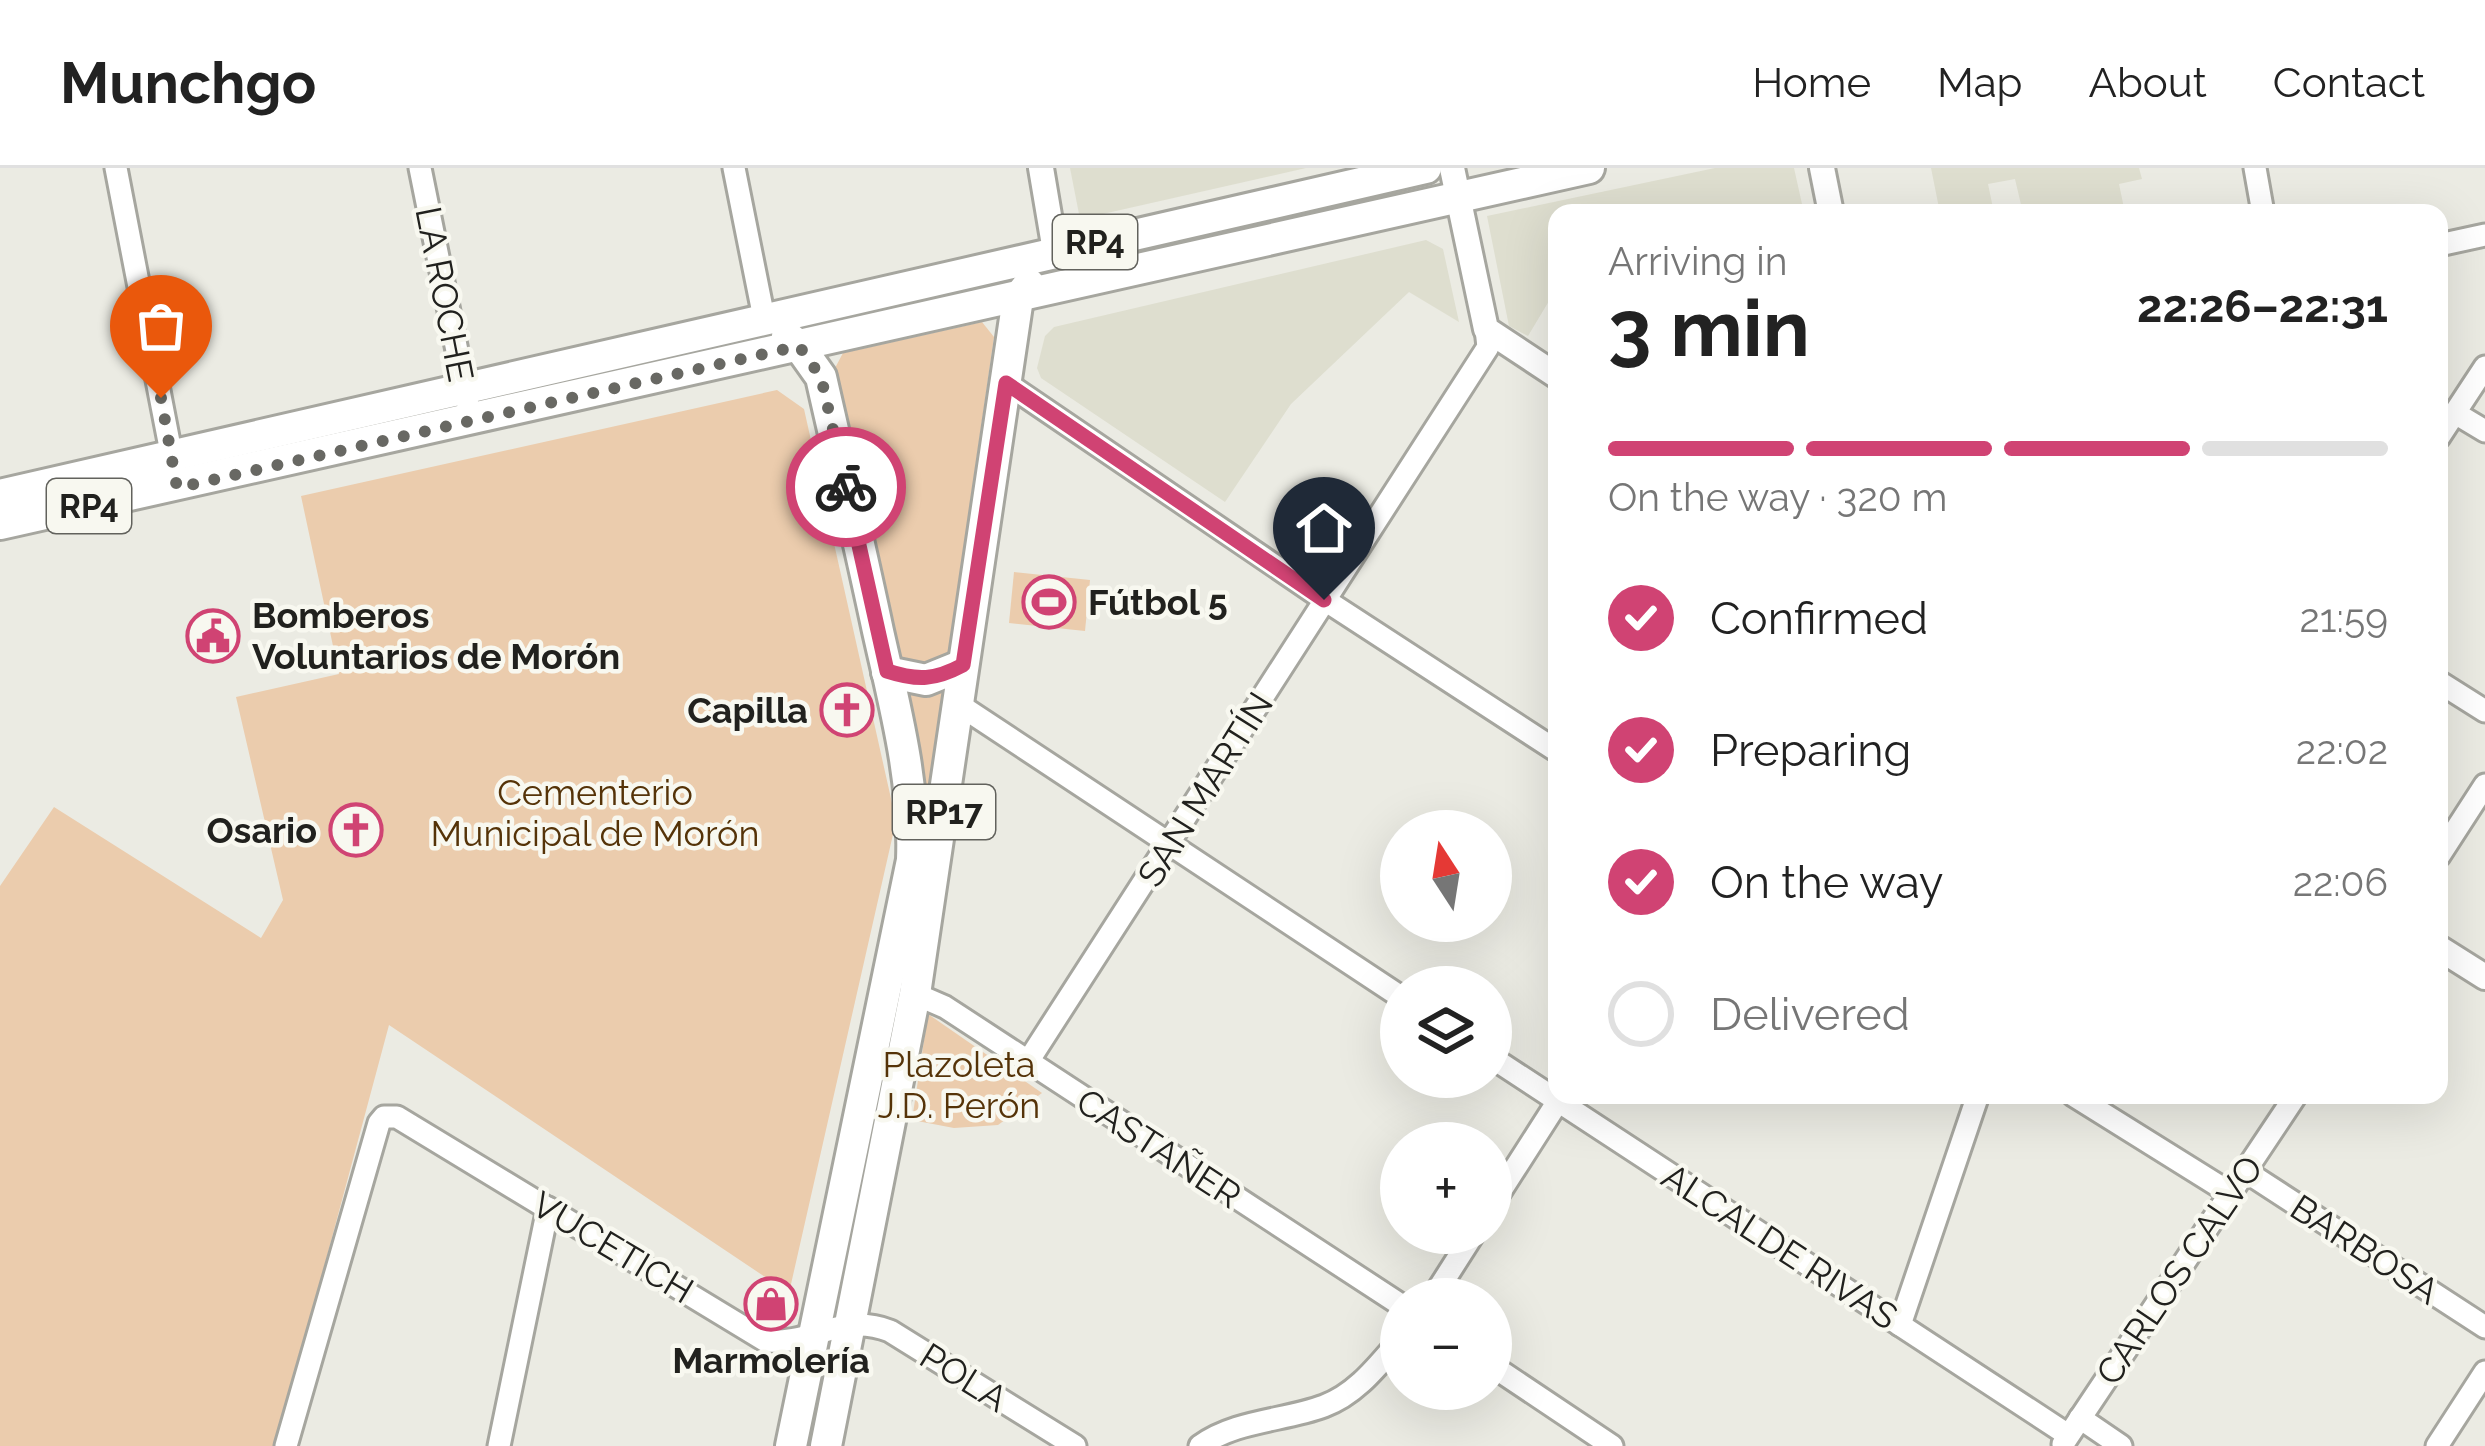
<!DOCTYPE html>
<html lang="en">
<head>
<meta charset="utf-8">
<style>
	:root { --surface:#fff; --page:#f6f6f6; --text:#222; --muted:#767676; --line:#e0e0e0; --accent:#d04373 }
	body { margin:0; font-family:Raleway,sans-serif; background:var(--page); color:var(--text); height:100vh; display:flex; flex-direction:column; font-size:45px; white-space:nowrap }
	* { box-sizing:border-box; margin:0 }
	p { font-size:39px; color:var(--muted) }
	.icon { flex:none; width:66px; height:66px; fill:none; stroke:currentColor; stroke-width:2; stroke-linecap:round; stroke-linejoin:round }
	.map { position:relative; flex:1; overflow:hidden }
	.side { position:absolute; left:1548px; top:36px; width:900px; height:900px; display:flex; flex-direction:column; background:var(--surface); border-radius:24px; box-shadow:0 12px 48px #0002 }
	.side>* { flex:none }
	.needle { width:78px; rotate:348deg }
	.fabs { position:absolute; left:1380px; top:642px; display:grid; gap:24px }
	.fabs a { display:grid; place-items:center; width:132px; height:132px; border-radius:50%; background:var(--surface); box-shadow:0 12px 48px #0002; font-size:60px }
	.pin { position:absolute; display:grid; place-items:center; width:102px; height:102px; color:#fff; margin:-123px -51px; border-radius:50% 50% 50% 0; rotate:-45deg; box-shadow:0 0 12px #0007 }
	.pin .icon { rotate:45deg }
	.courier { position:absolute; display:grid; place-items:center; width:120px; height:120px; margin:-60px; border:9px solid #d04373; border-radius:50%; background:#fff; color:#222; box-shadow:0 3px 15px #0007 }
	.summary em { font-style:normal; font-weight:700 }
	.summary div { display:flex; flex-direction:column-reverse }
	.summary { display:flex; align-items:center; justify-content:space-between; height:204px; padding:0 60px }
	h1 { font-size:78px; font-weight:700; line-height:90px }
	.bar { display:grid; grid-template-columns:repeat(4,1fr); gap:18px 12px; align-content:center; height:144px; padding:0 60px }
	.bar i { height:15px; border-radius:9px; background:var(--line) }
	.bar .current { background:var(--accent) }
	.bar p { grid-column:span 4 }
	ol { padding:0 60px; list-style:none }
	li { display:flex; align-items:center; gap:36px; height:132px }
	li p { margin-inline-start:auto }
	li .icon { padding:12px; border-radius:50%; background:var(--accent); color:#fff; stroke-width:4 }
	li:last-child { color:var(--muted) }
	li i { width:66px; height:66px; border:6px solid var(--line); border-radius:50% }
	header { display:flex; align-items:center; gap:72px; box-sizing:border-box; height:168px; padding:0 60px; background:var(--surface); border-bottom:3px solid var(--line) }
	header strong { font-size:57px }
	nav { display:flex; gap:66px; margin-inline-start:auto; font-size:42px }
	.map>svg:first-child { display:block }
</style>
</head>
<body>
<header>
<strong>Munchgo</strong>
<nav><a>Home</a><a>Map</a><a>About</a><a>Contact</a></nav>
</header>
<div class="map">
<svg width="2485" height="1278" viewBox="0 0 2485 1278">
	<rect width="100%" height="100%" fill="#ebebe3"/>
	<g fill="#dedecf">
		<path d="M1070,0H1306L1085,50L1079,46Z"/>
		<path d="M1715,0H1794L1804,45H1557V129L1552,128L1528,168L1509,158L1487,48Z"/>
		<path d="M1931,0H2139L2142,11L2119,16L2125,45H2023L2015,11L1988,16L1994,45H1940Z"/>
		<path d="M1426,72L1443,81L1459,154L1409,124L1291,236L1225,334L1041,210L1037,200L1045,168L1054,159Z"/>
	</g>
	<g fill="#ebccad">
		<path d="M1406,18L1407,25L1071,103L1070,96Z"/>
		<path d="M982,154L994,169L948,489L928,499L896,491L835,200L843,185Z"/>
		<path d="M777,222L804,241L896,653L789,1125L389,857L276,1278H0V718L54,639L261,770L283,732L236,529L339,506L301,328Z"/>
		<path d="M1014,404L1090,412L1085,463L1009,455Z"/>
		<path d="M943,520L905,823L840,1124L836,1122L915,717L925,621L904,524L928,530Z"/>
		<path d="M928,846L1042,925L998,957L954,960L912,952Z"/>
	</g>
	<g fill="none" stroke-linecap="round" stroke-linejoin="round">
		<g stroke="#a6a69f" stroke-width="27">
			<g id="minor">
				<path d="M116,0L174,300"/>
				<path d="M420,0L471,252"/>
				<path d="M734,0L764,150"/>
				<path d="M2255,0L2263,45"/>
				<path d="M2439,77L2485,67"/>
				<path d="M1006,215L1325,432L1557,583"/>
				<path d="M2455,245L2485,263"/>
				<path d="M2439,269L2485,199"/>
				<path d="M2439,514L2485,543"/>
				<path d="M958,536L1401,829"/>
				<path d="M2439,688L2485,617"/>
				<path d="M915,826L945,839L1401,1137"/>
				<path d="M1491,889L2068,1267"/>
				<path d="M1027,895L1488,179L1486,161"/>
				<path d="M2073,927L2230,1025"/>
				<path d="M2245,1003L2485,1159"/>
				<path d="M1491,1038L1562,927"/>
				<path d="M1432,1131L1474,1065"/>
				<path d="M1900,1157L1978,927"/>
				<path d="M1491,1197L1612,1278"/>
				<path d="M2080,1250L2121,1278"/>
				<path d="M2063,1276L2296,927"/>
				<path d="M286,1278L379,955L384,949H397L766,1173C813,1177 840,1144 890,1163L1075,1278"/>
				<path d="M499,1278L548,1040"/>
				<path d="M1200,1278C1236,1252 1284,1253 1324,1238C1357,1226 1379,1196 1401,1171"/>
				<path d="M2437,1278L2485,1204"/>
			</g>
		</g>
		<g stroke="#a6a69f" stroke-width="30">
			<g id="tertiary">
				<path d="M1041,0L1055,83"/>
				<path d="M1452,0L1486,161L1557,208"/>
				<path d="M1822,0L1831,45"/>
				<path d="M2439,780L2485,809"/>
			</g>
		</g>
		<g stroke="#a6a69f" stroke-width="36">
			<g id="primary">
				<path d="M787,168L799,178L821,209C840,293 860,378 878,463C895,539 915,613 912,692L791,1278"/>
				<path d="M0,327L1426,0"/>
				<path d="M0,356L1589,0"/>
				<path d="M887,504L926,512L963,497"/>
				<path d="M826,1278L915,826L1018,130L1029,116"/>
			</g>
		</g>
		<use href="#minor" stroke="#fff" stroke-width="21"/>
		<use href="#tertiary" stroke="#fff" stroke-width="24"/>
		<use href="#primary" stroke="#fff" stroke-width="30"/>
	</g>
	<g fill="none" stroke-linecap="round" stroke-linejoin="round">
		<path stroke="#686863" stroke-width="12" stroke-dasharray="0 21.6" d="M161,230L177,320L799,178L821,209L846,319"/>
		<path stroke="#d04373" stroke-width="15" d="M846,319L887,503C918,513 935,512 963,497L1006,215L1324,432"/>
	</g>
	<defs>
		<g id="stadium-ring" transform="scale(2.7)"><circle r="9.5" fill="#f8f8f0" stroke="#d04373" stroke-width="1.5"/><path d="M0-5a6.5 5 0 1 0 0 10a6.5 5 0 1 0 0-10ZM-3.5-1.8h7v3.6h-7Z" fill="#d04373"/></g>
		<g id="civic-ring" transform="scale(2.7)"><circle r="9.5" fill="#f8f8f0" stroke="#d04373" stroke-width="1.5"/><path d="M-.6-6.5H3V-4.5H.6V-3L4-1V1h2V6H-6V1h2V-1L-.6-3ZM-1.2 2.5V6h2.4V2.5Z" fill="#d04373"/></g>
		<g id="church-ring" transform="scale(2.7)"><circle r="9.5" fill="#f8f8f0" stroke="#d04373" stroke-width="1.5"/><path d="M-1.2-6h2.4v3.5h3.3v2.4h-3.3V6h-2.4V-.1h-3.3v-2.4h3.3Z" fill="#d04373"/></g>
		<g id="shop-ring" transform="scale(2.7)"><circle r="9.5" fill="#f8f8f0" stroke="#d04373" stroke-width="1.5"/><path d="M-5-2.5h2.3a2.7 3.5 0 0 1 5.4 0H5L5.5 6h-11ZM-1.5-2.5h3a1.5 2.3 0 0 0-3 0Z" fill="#d04373"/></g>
	</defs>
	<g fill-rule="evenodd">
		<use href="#stadium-ring" x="1049" y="434"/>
		<use href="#civic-ring" x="213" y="468"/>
		<use href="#church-ring" x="847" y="542"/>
		<use href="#church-ring" x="356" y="662"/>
		<use href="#shop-ring" x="771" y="1136"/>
	</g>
	<g text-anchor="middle" stroke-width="9" stroke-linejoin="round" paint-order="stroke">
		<g fill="#f8f8f0" stroke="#62625d" stroke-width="3">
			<rect x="1053" y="47" width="84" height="54" rx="9"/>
			<rect x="47" y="311" width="84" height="54" rx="9"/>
			<rect x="893" y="617" width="102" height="54" rx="9"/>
		</g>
		<g font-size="33" font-weight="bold" fill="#21211e">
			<text x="1095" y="86">RP4</text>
			<text x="89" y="350">RP4</text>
			<text x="944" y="656">RP17</text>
		</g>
		<g font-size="36" fill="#21211e" stroke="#f8f8f0">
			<text transform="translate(445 126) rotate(79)" y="13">LA ROCHE</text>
			<text transform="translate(1205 621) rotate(-58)" y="13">SAN MARTÍN</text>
			<text transform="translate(1159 980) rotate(33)" y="13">CASTAÑER</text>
			<text transform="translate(1780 1078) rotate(33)" y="13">ALCALDE RIVAS</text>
			<text transform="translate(613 1079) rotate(31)" y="13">VUCETICH</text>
			<text transform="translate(2365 1081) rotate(33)" y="13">BARBOSA</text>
			<text transform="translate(2179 1102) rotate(-56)" y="13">CARLOS CALVO</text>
			<text transform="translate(964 1209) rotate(32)" y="13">POLA</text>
		</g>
		<g font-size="36" font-weight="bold" fill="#21211e" stroke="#f8f8f0" text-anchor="start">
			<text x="1088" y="447">Fútbol 5</text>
			<text x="252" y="460">Bomberos<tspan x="252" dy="41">Voluntarios de Morón</tspan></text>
			<text x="808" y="555" text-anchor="end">Capilla</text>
			<text x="317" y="675" text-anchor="end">Osario</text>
			<text x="771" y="1205" text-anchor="middle">Marmolería</text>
		</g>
		<g font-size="36" fill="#553308" stroke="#f8f8f0">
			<text x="595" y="637">Cementerio<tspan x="595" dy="41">Municipal de Morón</tspan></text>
			<text x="959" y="909">Plazoleta<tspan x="959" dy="41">J.D. Perón</tspan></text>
		</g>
	</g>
</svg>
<div class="fabs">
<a><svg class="needle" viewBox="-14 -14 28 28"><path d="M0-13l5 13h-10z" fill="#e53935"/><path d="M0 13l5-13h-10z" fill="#767676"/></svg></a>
<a><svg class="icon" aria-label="layers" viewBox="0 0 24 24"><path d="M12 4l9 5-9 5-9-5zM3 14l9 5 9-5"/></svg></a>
<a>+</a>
<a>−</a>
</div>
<div class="pin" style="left:161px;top:230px;background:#ea580c"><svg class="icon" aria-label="bag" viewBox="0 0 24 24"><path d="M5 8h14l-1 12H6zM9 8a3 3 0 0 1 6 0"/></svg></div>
<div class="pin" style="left:1324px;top:432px;background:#1f2937"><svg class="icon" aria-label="home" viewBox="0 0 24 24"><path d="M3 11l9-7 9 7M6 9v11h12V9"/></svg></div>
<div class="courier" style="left:846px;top:319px"><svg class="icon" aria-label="bike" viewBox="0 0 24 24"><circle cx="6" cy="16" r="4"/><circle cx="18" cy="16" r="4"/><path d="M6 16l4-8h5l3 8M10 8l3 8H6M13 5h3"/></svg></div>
<section class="side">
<div class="summary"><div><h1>3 min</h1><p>Arriving in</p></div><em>22:26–22:31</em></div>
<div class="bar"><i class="current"></i><i class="current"></i><i class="current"></i><i></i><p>On the way · 320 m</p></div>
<ol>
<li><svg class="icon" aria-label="check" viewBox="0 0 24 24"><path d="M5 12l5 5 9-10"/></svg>Confirmed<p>21:59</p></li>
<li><svg class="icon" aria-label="check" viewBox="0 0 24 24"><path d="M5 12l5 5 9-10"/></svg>Preparing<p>22:02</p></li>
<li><svg class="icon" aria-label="check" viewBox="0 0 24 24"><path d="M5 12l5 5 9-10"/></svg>On the way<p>22:06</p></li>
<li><i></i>Delivered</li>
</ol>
</section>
</div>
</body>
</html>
